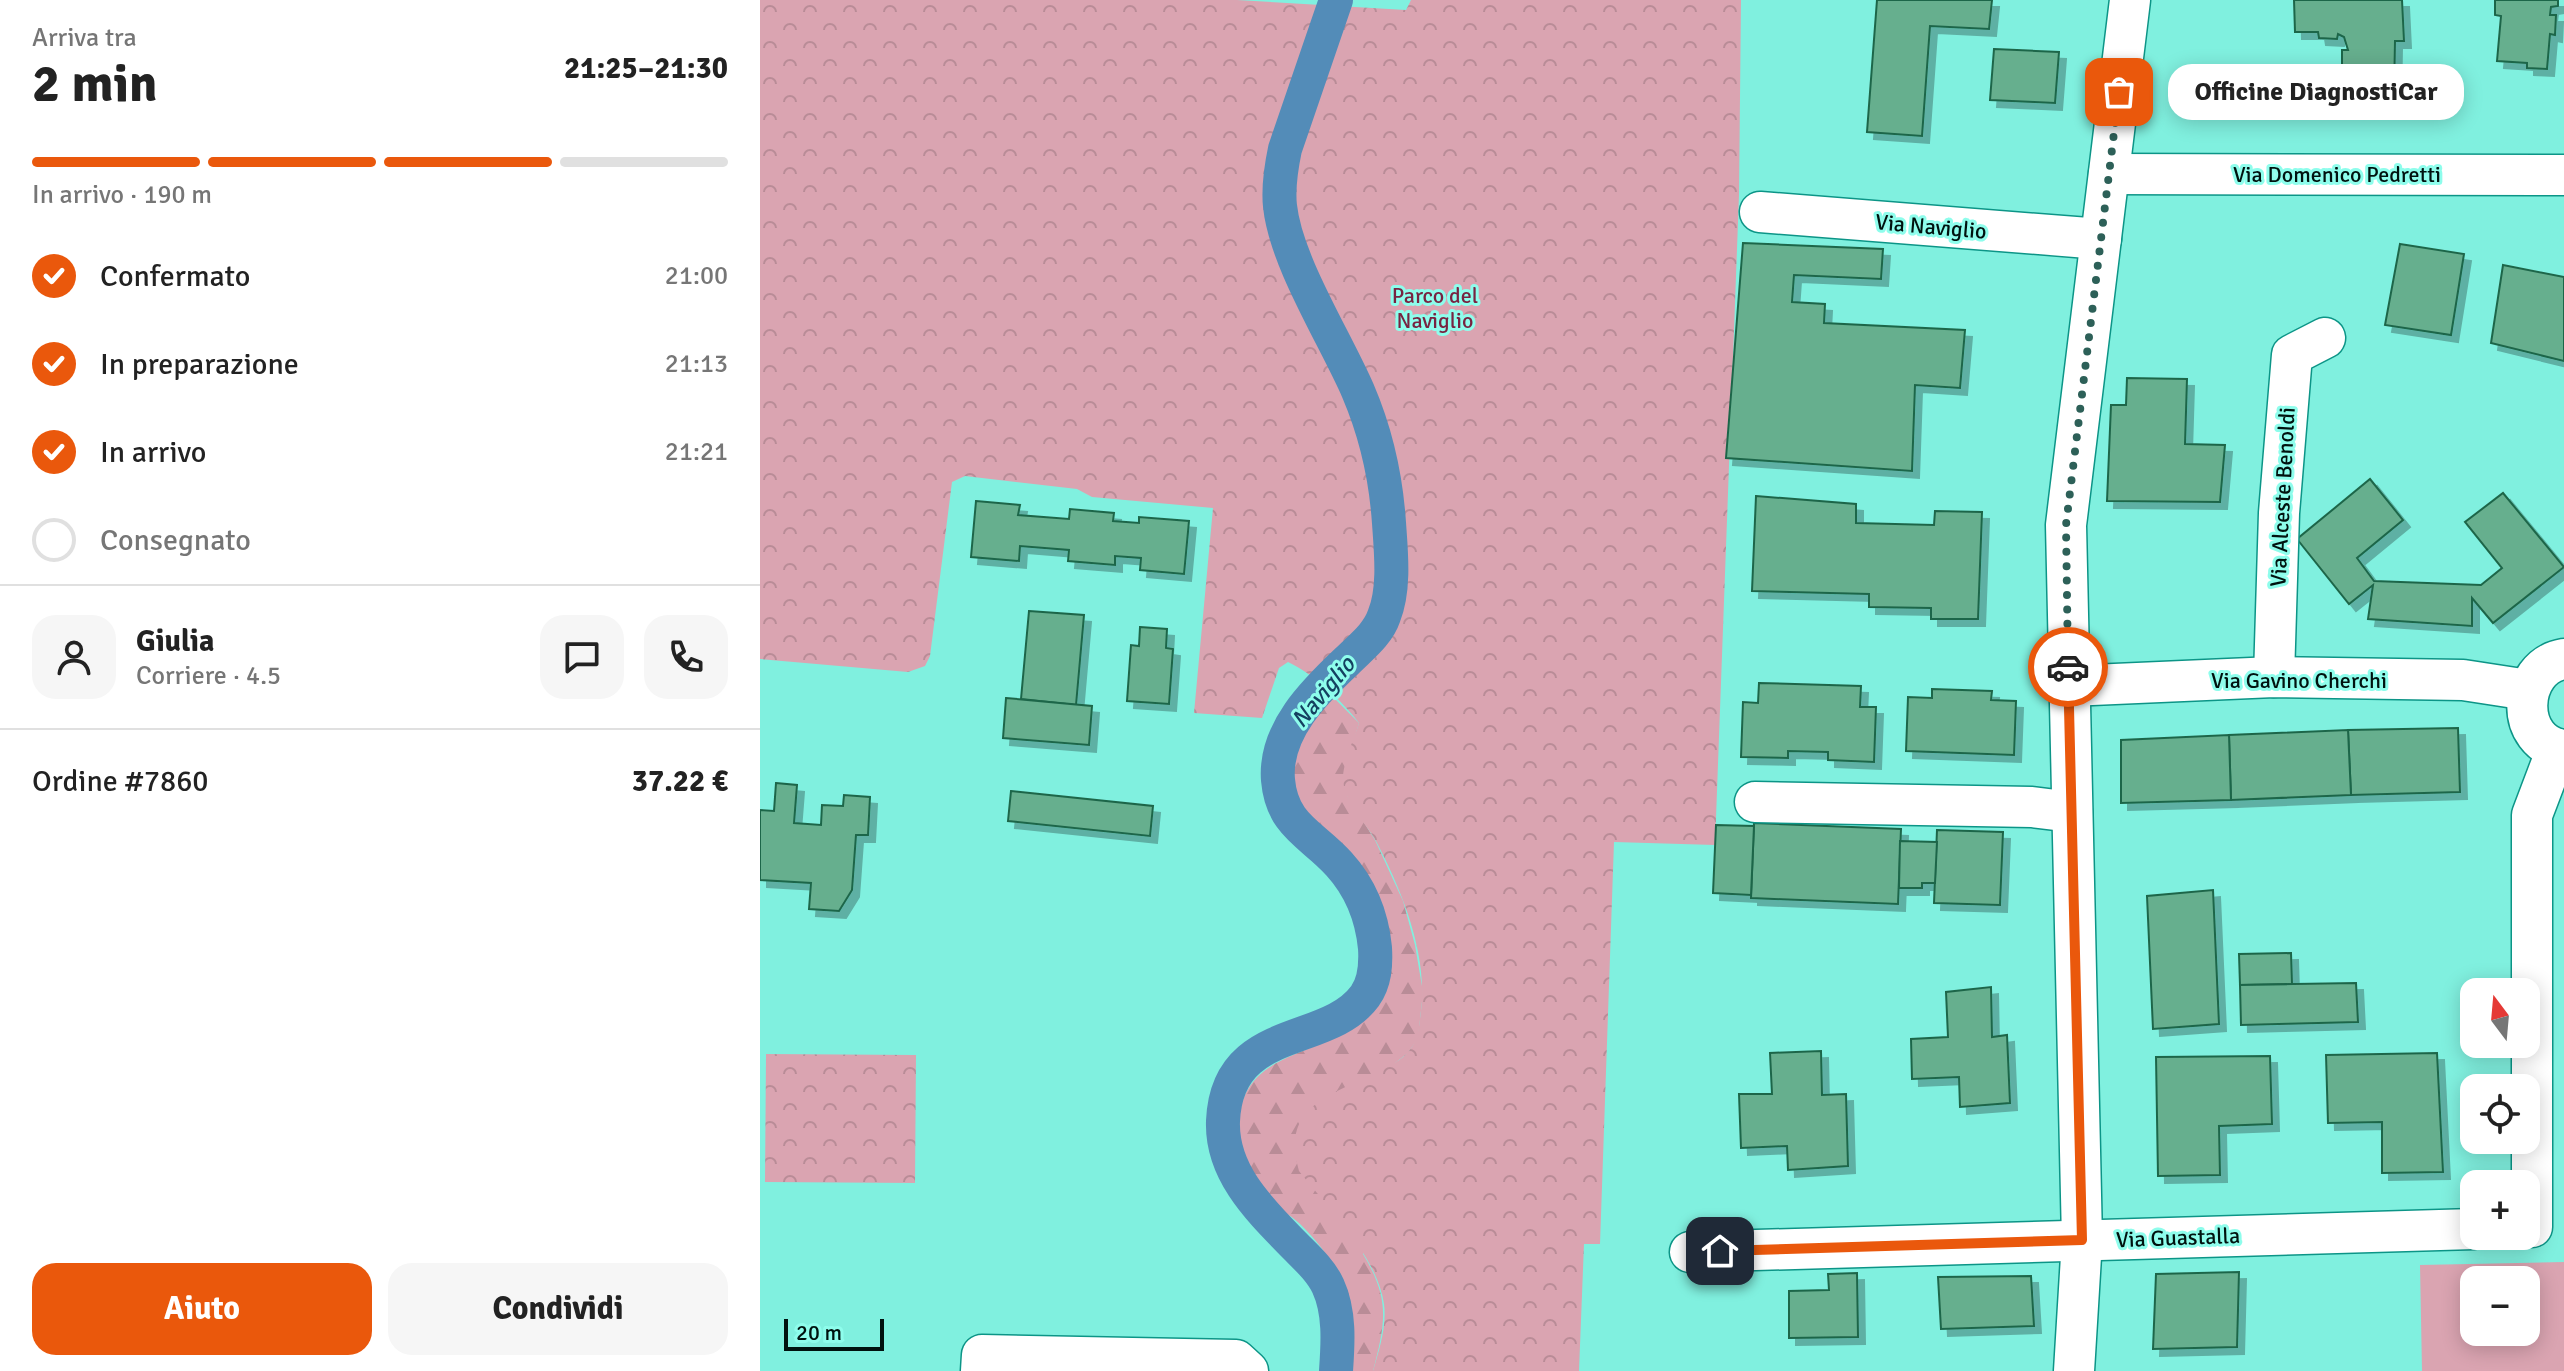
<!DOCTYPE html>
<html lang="it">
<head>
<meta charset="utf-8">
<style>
	:root { --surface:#fff; --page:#f6f6f6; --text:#222; --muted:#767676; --line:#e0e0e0; --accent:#ea580c }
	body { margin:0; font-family:Signika,sans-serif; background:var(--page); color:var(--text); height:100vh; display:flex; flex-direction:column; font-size:30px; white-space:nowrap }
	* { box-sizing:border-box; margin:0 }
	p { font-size:26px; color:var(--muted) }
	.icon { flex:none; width:44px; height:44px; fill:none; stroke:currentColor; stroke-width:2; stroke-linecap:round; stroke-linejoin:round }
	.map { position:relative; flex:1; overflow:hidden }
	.details { display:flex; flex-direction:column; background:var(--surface); width:760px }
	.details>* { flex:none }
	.needle { width:52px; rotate:344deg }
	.fabs { position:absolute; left:1700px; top:978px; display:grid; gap:16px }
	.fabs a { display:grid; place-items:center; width:80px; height:80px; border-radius:16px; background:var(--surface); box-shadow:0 4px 20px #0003; font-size:40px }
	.scale { position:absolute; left:24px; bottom:20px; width:100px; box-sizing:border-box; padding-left:8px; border:4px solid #00120f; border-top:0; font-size:22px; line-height:28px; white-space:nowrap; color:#00120f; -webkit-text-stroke:6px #8efdec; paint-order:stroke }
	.pin { position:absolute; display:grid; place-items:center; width:68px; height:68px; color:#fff; margin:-34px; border-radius:16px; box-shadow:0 4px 12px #0006 }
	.courier { position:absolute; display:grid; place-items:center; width:80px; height:80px; margin:-40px; border:6px solid #ea580c; border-radius:50%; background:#fff; color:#222; box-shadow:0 2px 10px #0007 }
	.bubble { position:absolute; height:56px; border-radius:24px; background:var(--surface); box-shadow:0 4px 20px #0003; font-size:26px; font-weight:800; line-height:56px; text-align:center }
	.head em { font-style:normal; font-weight:800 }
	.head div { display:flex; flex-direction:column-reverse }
	.head { display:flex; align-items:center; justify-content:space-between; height:136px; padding:0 32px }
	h1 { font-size:52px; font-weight:800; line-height:60px }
	.bar { display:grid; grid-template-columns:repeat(4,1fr); gap:12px 8px; align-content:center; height:96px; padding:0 32px }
	.bar i { height:10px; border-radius:6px; background:var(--line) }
	.bar .current { background:var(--accent) }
	.bar p { grid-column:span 4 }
	.line { display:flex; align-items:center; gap:20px; padding:0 32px; border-top:2px solid var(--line) }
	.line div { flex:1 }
	.round { display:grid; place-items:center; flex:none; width:84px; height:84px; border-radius:24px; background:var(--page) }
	ol { padding:0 32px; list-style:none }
	li { display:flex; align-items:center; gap:24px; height:88px }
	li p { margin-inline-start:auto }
	li .icon { padding:8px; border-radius:50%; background:var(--accent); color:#fff; stroke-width:4 }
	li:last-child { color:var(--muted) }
	li i { width:44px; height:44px; border:4px solid var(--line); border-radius:50% }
	.cta { display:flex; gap:16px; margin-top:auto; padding:16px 32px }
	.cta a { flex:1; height:92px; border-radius:24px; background:var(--accent); color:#fff; font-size:32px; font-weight:800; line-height:92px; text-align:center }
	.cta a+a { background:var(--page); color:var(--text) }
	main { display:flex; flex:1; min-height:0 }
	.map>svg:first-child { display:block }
</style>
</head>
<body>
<main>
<section class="details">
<div class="head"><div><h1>2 min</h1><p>Arriva tra</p></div><em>21:25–21:30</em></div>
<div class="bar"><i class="current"></i><i class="current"></i><i class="current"></i><i></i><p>In arrivo · 190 m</p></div>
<ol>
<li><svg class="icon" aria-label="check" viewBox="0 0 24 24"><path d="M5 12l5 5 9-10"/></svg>Confermato<p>21:00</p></li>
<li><svg class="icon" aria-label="check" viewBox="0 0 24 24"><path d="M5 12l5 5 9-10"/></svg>In preparazione<p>21:13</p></li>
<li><svg class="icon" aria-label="check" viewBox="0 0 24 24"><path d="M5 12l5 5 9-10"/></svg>In arrivo<p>21:21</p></li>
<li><i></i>Consegnato</li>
</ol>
<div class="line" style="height:144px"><a class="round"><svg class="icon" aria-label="person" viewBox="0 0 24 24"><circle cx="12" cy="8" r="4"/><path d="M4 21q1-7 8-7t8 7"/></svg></a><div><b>Giulia</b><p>Corriere · 4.5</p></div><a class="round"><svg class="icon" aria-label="chat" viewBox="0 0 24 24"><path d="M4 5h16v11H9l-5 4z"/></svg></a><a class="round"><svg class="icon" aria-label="phone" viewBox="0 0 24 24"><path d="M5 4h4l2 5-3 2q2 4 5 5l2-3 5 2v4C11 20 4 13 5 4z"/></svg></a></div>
<div class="line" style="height:104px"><div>Ordine #7860</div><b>37.22 €</b></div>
<div class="cta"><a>Aiuto</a><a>Condividi</a></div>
</section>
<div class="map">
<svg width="1804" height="1371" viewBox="0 0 1804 1371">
	<defs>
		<pattern id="forest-firs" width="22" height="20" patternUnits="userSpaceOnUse" patternTransform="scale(2)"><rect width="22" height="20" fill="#daa4b1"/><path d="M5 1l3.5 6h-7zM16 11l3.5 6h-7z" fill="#b98c97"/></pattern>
		<pattern id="park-crowns" width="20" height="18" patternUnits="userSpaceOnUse" patternTransform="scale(2)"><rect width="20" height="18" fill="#daa4b1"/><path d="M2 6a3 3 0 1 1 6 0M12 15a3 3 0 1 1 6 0" fill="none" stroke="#b98c97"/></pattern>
		<filter id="shadow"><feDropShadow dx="7" dy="7" stdDeviation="0" flood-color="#0004"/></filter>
	</defs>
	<rect width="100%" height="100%" fill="#80f0df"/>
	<path fill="#daa4b1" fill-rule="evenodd" d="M1804,1262V1371H1662L1660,1265ZM1714,1280H1766V1332H1714Z"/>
	<path fill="url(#forest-firs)" d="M571,695L599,723L583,777L588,797L615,840L643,901L655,945L663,992L658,1038L648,1053L635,1063L603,1254C630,1299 626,1321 613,1371H587C597,1310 584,1266 539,1223C530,1215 519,1209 510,1201C494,1185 480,1160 479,1137C472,1038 579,1064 621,1002C632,986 630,961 629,943C627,916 614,886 598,865C583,845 563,831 546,813C508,771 532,725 571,695Z"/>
	<g fill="url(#park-crowns)">
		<path d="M0,0H477L646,10L651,0H981L979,195L955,845L854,842L840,1244H824L819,1371H613C619,1350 627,1326 624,1304C617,1256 568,1208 539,1171C520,1105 571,1096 619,1071C629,1066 642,1060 649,1051C659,1039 659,1025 661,1011C668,954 642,891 616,841C605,822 582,800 583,776C584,760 594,739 599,723C582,701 554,674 528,662L519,668L502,718L434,713L453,508L332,497L317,489L205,476L192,482L170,656L165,666L148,672L0,659Z"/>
		<path d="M6,1054L156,1055L155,1183L5,1182Z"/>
	</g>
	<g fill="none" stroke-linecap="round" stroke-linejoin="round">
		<path stroke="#538cb8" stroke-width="34" d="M576,1371C578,1343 580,1312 568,1286C561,1271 548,1259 536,1247C502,1212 461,1174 463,1121C467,1023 567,1048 605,996C615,982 616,965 615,948C612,917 600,887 579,864C552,834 522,826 518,780C514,731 555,691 588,660C601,647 618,634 624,616C635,589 631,552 629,523C626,478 616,433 598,391C575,338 526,262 520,206C518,187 521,168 525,149L576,0"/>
	</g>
	<g fill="#66af8e" stroke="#1f664a" stroke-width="2" filter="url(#shadow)">
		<path d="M1117,0H1232L1229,29L1170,26L1162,136L1107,132Z"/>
		<path d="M1534,0H1642L1644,41H1635L1634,94L1588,93V69L1582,70V50H1588L1584,37L1578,34L1577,39L1559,38L1558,32H1535Z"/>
		<path d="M1735,0H1798V6L1791,7L1790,15H1796L1795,35L1790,34L1787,69L1767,68V63L1737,61L1741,16L1735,15Z"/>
		<path d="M1234,49L1299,52L1295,103L1230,100Z"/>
		<path d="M983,243L1123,249L1121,279L1034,275L1032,302L1065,304L1064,323L1205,330L1200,388L1155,385L1152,471L966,458Z"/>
		<path d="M1640,244L1704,254L1691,335L1625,325Z"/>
		<path d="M1743,265L1804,277V361L1731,343Z"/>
		<path d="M1367,378L1427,379L1425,444L1465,445L1460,502L1347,501L1351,405H1366Z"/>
		<path d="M1610,479L1643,520L1597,558L1614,581L1721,585L1742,568L1705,522L1743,493L1804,567L1733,623L1712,598V626L1608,619L1613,585L1589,604L1537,539Z"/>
		<path d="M996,496L1096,504V523L1174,525L1175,511L1222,512L1218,619H1171V608L1109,607V594L992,591Z"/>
		<path d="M216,501L260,505L258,515L309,519L310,509L354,513L353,521L379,523V517L429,521L424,574L380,570L381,558L355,556V565L308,561L309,550L260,546L259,561L211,557Z"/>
		<path d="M269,611L324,615L316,705L261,699Z"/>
		<path d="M380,627L407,629L406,648L413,649L409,704L367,701L371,645L379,646Z"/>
		<path d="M999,683L1101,686L1100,707H1116L1114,762L1068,760V752L1028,751V758L981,757L983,702L998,703Z"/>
		<path d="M1172,689L1232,691L1231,700L1256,701L1254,755L1146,751L1148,697L1172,698Z"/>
		<path d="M246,698L332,706L329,745L243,738Z"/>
		<path d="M1698,728L1700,792L1591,795L1588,730Z"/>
		<path d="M1588,730L1591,795L1471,800L1469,735Z"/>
		<path d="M1469,735L1471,800L1361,803V740Z"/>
		<path d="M16,783L37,785L34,823L61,825L62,805L83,806L84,795L110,797L108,835H96L92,890L79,911L49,909L51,883L0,880V810L14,811Z"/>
		<path d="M251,791L393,806L390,836L248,821Z"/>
		<path d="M994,823L1141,829L1138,904L991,898Z"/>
		<path d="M956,825L994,826L991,895L953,893Z"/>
		<path d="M1177,830L1243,832L1240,905L1174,903Z"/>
		<path d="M1140,841L1177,842L1175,883H1162V888H1139Z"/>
		<path d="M1453,890L1459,1024L1393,1029L1387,896Z"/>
		<path d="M1531,953L1532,984L1480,985L1479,954Z"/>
		<path d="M1596,983L1598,1022L1481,1025L1480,985Z"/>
		<path d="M1231,987L1232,1037L1247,1035L1250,1103L1200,1107L1199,1077L1152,1079L1151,1039L1188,1037L1186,992Z"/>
		<path d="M1061,1051L1062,1095L1086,1094L1088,1166L1028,1170L1027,1146L981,1148L979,1094H1012L1010,1053Z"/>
		<path d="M1677,1053L1683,1172L1622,1173V1122L1568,1123L1566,1055Z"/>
		<path d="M1510,1056L1512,1124L1459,1126L1460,1175L1398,1176L1396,1057Z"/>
		<path d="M1479,1272L1477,1347L1393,1349L1396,1274Z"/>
		<path d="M1097,1273L1098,1337L1029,1338V1291L1069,1290L1068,1274Z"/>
		<path d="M1271,1276L1274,1326L1181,1329L1178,1277Z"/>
	</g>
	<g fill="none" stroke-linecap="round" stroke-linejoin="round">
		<g stroke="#0c9587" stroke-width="43">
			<g id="minor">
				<path d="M1349,174L1804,175"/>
				<path d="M1000,212L1341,239"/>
				<path d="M1804,659C1756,667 1754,744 1804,750"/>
				<path d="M1514,677L1519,513L1532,355L1565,338"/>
				<path d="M1309,686L1514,677L1703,680L1768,690"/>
				<path d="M995,802L1272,807L1312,812"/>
				<path d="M1772,1227V815L1797,749"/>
				<path d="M930,1252L1714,1229"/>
				<path d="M221,1371L222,1355L476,1360L488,1371"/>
				<path d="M1314,1371L1322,1240L1306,525L1370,0"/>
			</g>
		</g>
		<use href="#minor" stroke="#fff" stroke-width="40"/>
	</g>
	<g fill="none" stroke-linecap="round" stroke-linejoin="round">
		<path stroke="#2d6058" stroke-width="8" stroke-dasharray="0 14.4" d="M1308,667L1306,525L1359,92"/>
		<path stroke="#ea580c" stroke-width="10" d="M960,1251L1322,1240L1308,667"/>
	</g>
	<g text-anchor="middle" stroke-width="6" stroke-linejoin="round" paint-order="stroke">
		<g font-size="22" fill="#00120f" stroke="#8efdec">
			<text x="1577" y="182">Via Domenico Pedretti</text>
			<text transform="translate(1171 226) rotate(5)" y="8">Via Naviglio</text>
			<text transform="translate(1522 497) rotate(-87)" y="8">Via Alceste Benoldi</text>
			<text x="1539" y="688">Via Gavino Cherchi</text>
			<text transform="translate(1418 1237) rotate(-2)" y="8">Via Guastalla</text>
		</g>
		<g font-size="22" fill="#782341" stroke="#8efdec">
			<text x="675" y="303">Parco del<tspan x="675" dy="25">Naviglio</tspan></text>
		</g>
		<g font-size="24" font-style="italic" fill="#144160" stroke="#8efdec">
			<text transform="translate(563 692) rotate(-50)" y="8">Naviglio</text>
		</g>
	</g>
</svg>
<div class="fabs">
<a><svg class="needle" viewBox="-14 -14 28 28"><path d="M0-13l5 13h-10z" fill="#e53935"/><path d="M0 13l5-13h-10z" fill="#767676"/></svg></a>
<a><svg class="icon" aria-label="locate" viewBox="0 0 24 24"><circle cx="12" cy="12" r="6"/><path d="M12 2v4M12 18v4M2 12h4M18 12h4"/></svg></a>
<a>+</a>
<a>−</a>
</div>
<div class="scale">20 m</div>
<div class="pin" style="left:1359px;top:92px;background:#ea580c"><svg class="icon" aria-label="bag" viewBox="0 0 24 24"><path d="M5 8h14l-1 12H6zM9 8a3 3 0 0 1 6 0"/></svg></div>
<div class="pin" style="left:960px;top:1251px;background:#1f2937"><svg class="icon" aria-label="home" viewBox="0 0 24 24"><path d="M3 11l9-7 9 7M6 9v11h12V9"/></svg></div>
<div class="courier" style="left:1308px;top:667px"><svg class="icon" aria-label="car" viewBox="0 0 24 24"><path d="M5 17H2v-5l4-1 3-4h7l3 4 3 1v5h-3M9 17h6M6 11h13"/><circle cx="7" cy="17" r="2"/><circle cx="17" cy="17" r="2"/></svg></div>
<div class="bubble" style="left:1408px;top:64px;width:296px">Officine DiagnostiCar</div>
</div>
</main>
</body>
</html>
